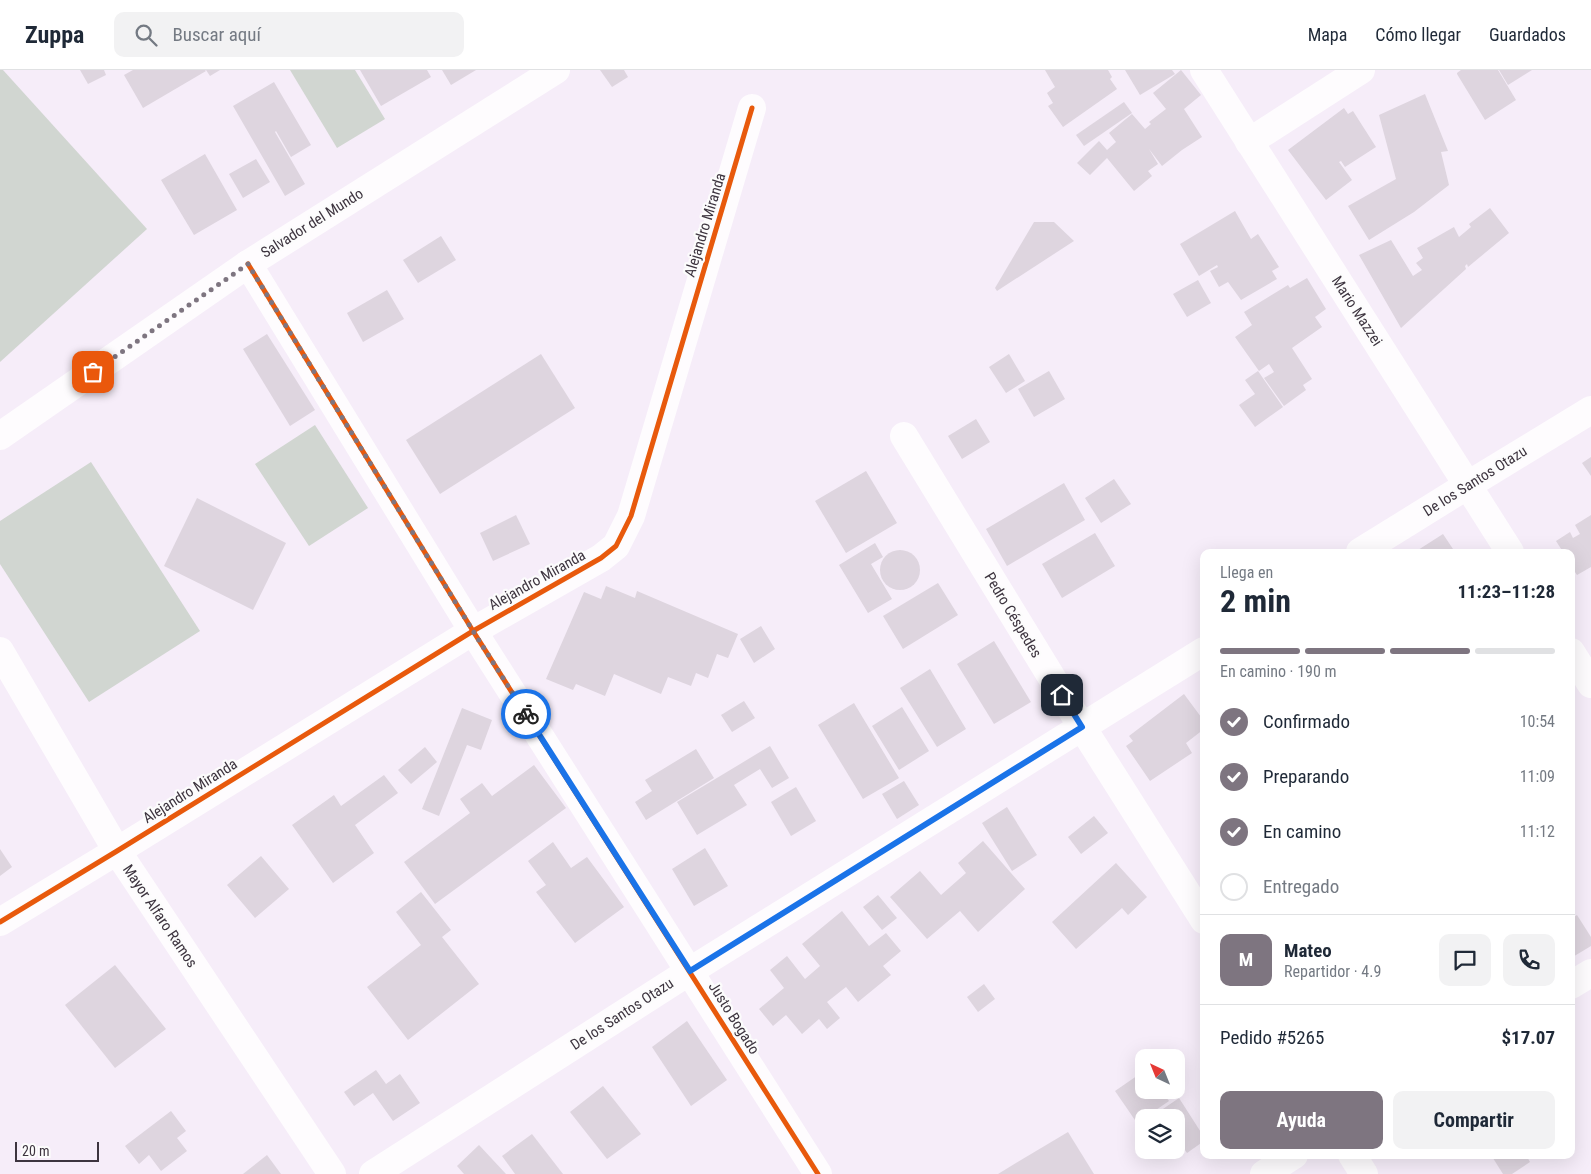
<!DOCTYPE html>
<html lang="es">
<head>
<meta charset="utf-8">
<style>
	:root { --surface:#fff; --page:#f2f2f3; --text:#1f2937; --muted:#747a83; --line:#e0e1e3; --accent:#7e7580 }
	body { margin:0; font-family:"Roboto Condensed",sans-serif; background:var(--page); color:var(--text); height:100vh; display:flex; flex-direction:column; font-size:19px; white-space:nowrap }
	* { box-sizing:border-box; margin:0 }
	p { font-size:16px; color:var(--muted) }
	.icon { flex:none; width:28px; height:28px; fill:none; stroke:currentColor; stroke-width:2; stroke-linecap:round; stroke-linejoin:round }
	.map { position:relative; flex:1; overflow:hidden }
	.details { position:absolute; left:1200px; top:479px; width:375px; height:610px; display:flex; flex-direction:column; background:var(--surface); border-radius:10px; box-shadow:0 5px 20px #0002 }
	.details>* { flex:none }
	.needle { width:32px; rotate:317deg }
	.fabs { position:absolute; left:1135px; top:979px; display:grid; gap:10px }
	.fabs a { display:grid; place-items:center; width:50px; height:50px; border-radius:10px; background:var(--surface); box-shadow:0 5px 20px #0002; font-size:25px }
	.scale { position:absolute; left:15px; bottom:12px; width:84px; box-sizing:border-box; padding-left:5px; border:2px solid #3d343f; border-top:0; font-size:14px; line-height:18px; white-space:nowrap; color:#3d343f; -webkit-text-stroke:4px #fcfcfc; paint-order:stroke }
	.pin { position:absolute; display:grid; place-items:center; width:42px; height:42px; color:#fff; margin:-21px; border-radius:10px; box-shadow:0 2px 8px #0006 }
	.courier { position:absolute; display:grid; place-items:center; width:50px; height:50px; margin:-25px; border:4px solid #1a73e8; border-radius:50%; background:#fff; color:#222; box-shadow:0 1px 6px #0007 }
	.summary em { font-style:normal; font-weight:700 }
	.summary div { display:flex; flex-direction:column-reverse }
	.summary { display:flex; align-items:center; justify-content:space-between; height:85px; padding:0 20px }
	h1 { font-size:32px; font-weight:700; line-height:38px }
	.bar { display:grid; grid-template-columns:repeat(4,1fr); gap:8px 5px; align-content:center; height:60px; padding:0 20px }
	.bar i { height:6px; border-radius:4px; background:var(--line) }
	.bar .active { background:var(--accent) }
	.bar p { grid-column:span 4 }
	.line { display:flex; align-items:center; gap:12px; padding:0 20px; border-top:1px solid var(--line) }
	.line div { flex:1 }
	.round { display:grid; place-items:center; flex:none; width:52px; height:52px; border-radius:10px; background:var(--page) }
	ol { padding:0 20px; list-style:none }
	li { display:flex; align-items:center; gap:15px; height:55px }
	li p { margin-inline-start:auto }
	li .icon { padding:5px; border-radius:50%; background:var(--accent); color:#fff; stroke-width:4 }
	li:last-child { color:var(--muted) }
	li i { width:28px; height:28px; border:2px solid var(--line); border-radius:50% }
	.cta { display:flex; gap:10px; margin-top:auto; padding:10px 20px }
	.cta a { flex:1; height:58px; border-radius:10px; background:var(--accent); color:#fff; font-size:20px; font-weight:700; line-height:58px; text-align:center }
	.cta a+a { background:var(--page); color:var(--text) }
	header { display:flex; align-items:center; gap:30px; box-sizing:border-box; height:70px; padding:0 25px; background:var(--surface); border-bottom:1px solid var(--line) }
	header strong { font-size:24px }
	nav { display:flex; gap:28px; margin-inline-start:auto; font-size:18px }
	.search { width:350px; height:45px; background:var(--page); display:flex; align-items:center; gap:12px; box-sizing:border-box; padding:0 18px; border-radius:10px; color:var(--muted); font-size:19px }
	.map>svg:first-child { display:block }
</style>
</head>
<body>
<header>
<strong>Zuppa</strong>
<div class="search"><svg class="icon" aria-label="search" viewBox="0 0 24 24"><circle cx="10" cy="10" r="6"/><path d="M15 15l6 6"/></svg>Buscar aquí</div>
<nav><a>Mapa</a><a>Cómo llegar</a><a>Guardados</a></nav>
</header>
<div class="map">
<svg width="1591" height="1104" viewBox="0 0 1591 1104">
	<rect width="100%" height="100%" fill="#f6edf9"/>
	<g fill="#d1d6d1">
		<path d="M0,0H3L147,159L0,292Z"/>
		<path d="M290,0H355L385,49L337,78Z"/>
		<path d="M315,355L368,438L309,476L255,394Z"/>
		<path d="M91,392L200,561L89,632L0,494V451Z"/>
	</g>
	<g fill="#ded5df">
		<path d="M80,0H104L106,5L88,14Z"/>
		<path d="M133,0H205L206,1L143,38L124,5Z"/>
		<path d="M206,0H220L210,6Z"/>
		<path d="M360,0H427L431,7L381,36Z"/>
		<path d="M442,0H476L451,15Z"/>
		<path d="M600,0H624L628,7L612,17Z"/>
		<path d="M1045,0H1108L1112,7L1110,9L1117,19L1063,57L1048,36L1053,33L1047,23L1055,17Z"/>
		<path d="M1125,0H1172L1175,4L1140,25Z"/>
		<path d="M1181,0L1201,25L1184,39L1202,67L1182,80L1162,96L1149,79L1158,94L1148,101L1152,106L1134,121L1107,88L1090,105L1077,93L1099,71L1107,80L1116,72L1109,63L1132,44L1145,59L1151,54L1149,52L1166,39L1153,23Z"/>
		<path d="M1461,0H1498L1516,30L1485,50L1457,4V3Z"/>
		<path d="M1499,0H1532L1508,15Z"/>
		<path d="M274,12L311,75L291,87L276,61L275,62L305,114L285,126L233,36Z"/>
		<path d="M1425,24L1448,81L1441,82L1449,115L1414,142L1369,170L1348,136L1396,109L1379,45Z"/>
		<path d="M1124,32L1132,43L1084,76L1076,65Z"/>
		<path d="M1344,38L1348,44L1353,41L1376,77L1345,97L1341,91L1339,92L1352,110L1326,130L1288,80Z"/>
		<path d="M205,84L237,140L194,165L161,110Z"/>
		<path d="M256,89L270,112L243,128L229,104Z"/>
		<path d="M1490,138L1509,163L1468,197L1467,194L1465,196L1466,199L1401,258L1359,185L1391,170L1413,206L1422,200L1416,193L1423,188L1417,178L1454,157L1459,167L1471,157L1469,154Z"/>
		<path d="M1235,141L1251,169L1258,164L1279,197L1272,201L1277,209L1241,230L1228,212L1219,217L1210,201L1218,197L1217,195L1199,206L1180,174Z"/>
		<path d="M1034,152H1054L1074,171L997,221L995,218Z"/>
		<path d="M441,166L456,190L418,213L403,190Z"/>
		<path d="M1307,208L1326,239L1315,247L1322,257L1292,278L1312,309L1303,315L1306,320L1284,336L1264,308L1274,302L1269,294L1259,301L1235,267L1252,255L1244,242L1288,215L1290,218Z"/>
		<path d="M1198,210L1211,233L1187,247L1173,224Z"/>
		<path d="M387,220L404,249L363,272L347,243Z"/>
		<path d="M267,264L315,340L290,356L243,279Z"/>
		<path d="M541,284L575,338L440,424L406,370Z"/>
		<path d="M1009,284L1025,311L1006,323L989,297Z"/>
		<path d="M1049,301L1065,329L1034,347L1018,319Z"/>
		<path d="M1258,301L1283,337L1255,357L1239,335L1255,324L1245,310Z"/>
		<path d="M976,349L990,372L962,389L948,366Z"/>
		<path d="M1591,387V406L1582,393Z"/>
		<path d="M866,401L897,453L846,483L815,431Z"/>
		<path d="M1114,409L1131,434L1101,453L1085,428Z"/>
		<path d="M1064,413L1085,450L1007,496L986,459Z"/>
		<path d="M197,428L286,473L253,540L164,496Z"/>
		<path d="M516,445L530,474L493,491L480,463Z"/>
		<path d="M1591,445V497L1577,505L1571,496V482H1563L1556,471L1570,462L1573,468L1580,464L1575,455Z"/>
		<path d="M1095,463L1115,496L1062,528L1042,494Z"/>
		<path d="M1443,464L1455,482H1419L1418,480Z"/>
		<path d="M875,473L883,487L871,494L892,529L868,543L839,495Z"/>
		<circle cx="900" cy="500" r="20"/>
		<path d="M938,513L958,545L903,579L883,546Z"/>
		<path d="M606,516L635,528L637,521L738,564L728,588L717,584L708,608L696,603L691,616L668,607L661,624L614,604L605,626L576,614L573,620L546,609L584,522L601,529Z"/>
		<path d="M761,556L775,579L754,593L740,569Z"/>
		<path d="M994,571L1031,632L994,654L957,594Z"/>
		<path d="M930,599L966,659L937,677L900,618Z"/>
		<path d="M1184,624L1204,651V659L1186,673L1192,683L1150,711L1126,676L1133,671L1129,666Z"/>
		<path d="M744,631L755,648L732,662L721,645Z"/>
		<path d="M854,633L899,708L863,729L818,655Z"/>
		<path d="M902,637L929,681L899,700L872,656Z"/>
		<path d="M462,638L492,650L481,680L467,675L439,746L422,739Z"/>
		<path d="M770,676L789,708L772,718L760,699L734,715L747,735L697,765L677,732Z"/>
		<path d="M425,677L437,692L411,714L398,700Z"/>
		<path d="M696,679L714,708L646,750L635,732L652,721L645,710Z"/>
		<path d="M534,695L566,738L435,834L404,792L470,743L460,729L482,713L492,726Z"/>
		<path d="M384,705L398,723L355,755L374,783L333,813L292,755L334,725L341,736Z"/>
		<path d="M904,711L919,735L897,749L882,724Z"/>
		<path d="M796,717L816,751L791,766L771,732Z"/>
		<path d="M1007,737L1037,785L1012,801L982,753Z"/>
		<path d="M1094,746L1108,763L1081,784L1068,767Z"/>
		<path d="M983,771L1025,819L978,862L960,841L927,869L890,827L920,801L941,825L966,803L958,793Z"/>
		<path d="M553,772L571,798L587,787L624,837L575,873L536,822L546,815L528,791Z"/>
		<path d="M705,778L728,816L694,836L672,799Z"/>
		<path d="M0,779L12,797L0,806Z"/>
		<path d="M261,786L289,819L255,848L227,815Z"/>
		<path d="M1116,793L1147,827L1128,845L1122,838L1076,879L1052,852Z"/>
		<path d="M421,822L451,860L442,867L479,914L408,970L367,917L421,875L396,842Z"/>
		<path d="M878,825L897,848L882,860L863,837Z"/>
		<path d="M842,841L869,876L886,863L901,881L883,896L891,905L858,932L846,917L827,932L840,948L827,959L819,949L802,964L786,945L773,956L759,939L784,918L770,900L787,886L805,909L820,896L802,874Z"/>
		<path d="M1577,845L1591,867V876L1571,888V849Z"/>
		<path d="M115,895L166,959L115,998L65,935Z"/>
		<path d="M984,914L995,929L978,942L967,927Z"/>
		<path d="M687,951L727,1010L691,1036L652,977Z"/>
		<path d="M376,1000L386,1014L400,1004L420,1033L393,1051L373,1023L354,1036L344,1022Z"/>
		<path d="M1144,1001V1020H1161L1169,1031L1137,1053L1115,1021Z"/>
		<path d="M603,1016L641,1064L607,1089L570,1042Z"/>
		<path d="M1179,1028L1204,1067V1071L1187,1083L1176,1067V1048H1164L1160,1041Z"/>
		<path d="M171,1041L186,1061L177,1068L187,1081L161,1101L149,1085L139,1094L125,1076Z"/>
		<path d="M1068,1062L1094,1104H998L1026,1087Z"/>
		<path d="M532,1064L563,1104H515L502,1086Z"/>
		<path d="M479,1075L506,1104H464L457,1096Z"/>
		<path d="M267,1085L281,1104H243Z"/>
		<path d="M1491,1085H1526L1530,1092L1512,1104H1503Z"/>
	</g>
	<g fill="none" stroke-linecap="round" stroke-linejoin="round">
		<g stroke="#fefcfe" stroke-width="28">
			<path d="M1204,0L1510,482"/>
			<path d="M1249,72L1361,0"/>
			<path d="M248,194L473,561L818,1104"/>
			<path d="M0,366L248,194L556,0"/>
			<path d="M904,366L1082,657L1204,850"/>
			<path d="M1360,482L1468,415L1591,340"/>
			<path d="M0,581L117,781L332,1104"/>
			<path d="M1571,582L1591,614"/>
			<path d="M0,852L117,781L473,561L601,488L616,476L631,446L752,38"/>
			<path d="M1571,915L1591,903"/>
			<path d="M1352,1085L1364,1104"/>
			<path d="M373,1104L690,901L1204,581"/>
			<path d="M1264,1104L1294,1085"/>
		</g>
		<g stroke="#fcfcfc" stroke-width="8">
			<g id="cycleway">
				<path d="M248,194L473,561L818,1104"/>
				<path d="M0,852L117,781L473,561L601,488L616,476L631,446L752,38"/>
			</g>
		</g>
		<use href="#cycleway" stroke="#e8590c" stroke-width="5"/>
	</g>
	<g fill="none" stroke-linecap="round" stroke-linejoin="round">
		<path stroke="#7e7580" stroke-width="5" stroke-dasharray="0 9" d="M93,302L248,194L473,561L526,644"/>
		<path stroke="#1a73e8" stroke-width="6" d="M526,644L690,901L1082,657L1062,625"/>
	</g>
	<g text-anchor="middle" stroke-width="4.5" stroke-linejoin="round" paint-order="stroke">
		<g font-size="15" fill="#3d343f" stroke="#fcfcfc">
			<text transform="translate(312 153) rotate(-32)" y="5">Salvador del Mundo</text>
			<text transform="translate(705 155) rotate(-73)" y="5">Alejandro Miranda</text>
			<text transform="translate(1357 241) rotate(57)" y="5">Mario Mazzei</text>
			<text transform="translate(1475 411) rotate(-32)" y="5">De los Santos Otazu</text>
			<text transform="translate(537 510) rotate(-29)" y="5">Alejandro Miranda</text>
			<text transform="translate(1013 545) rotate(59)" y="5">Pedro Céspedes</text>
			<text transform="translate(190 721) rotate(-32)" y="5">Alejandro Miranda</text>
			<text transform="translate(160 846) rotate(56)" y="5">Mayor Alfaro Ramos</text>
			<text transform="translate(622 944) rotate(-33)" y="5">De los Santos Otazu</text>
			<text transform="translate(734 948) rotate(58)" y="5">Justo Bogado</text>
		</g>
	</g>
</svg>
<div class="fabs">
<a><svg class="needle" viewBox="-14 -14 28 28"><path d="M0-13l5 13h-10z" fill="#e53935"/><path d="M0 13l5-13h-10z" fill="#747a83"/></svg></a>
<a><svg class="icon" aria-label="layers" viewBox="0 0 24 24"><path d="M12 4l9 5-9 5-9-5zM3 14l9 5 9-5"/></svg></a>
</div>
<div class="scale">20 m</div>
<div class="pin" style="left:93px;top:302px;background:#ea580c"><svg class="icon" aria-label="bag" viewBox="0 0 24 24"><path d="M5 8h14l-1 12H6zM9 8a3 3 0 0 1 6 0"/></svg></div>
<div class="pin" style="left:1062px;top:625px;background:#1f2937"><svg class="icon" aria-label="home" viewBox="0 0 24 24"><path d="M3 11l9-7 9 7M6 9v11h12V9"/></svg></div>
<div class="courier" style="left:526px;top:644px"><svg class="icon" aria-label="bike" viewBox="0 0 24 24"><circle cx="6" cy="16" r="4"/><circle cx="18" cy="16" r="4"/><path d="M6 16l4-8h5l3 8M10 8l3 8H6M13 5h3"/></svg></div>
<section class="details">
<div class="summary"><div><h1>2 min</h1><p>Llega en</p></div><em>11:23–11:28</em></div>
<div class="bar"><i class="active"></i><i class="active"></i><i class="active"></i><i></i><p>En camino · 190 m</p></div>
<ol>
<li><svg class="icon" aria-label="check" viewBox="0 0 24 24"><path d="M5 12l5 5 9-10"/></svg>Confirmado<p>10:54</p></li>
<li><svg class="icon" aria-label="check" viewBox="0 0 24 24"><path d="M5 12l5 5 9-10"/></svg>Preparando<p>11:09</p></li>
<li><svg class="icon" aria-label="check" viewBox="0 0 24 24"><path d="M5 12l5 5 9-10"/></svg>En camino<p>11:12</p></li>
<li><i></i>Entregado</li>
</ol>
<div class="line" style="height:90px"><b class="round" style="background:var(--accent);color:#fff">M</b><div><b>Mateo</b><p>Repartidor · 4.9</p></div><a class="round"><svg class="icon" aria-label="chat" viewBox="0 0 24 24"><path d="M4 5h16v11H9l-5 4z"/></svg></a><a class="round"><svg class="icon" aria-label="phone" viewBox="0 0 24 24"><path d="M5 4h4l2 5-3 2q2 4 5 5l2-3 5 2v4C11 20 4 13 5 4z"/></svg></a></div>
<div class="line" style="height:65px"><div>Pedido #5265</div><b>$17.07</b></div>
<div class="cta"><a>Ayuda</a><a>Compartir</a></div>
</section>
</div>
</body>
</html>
